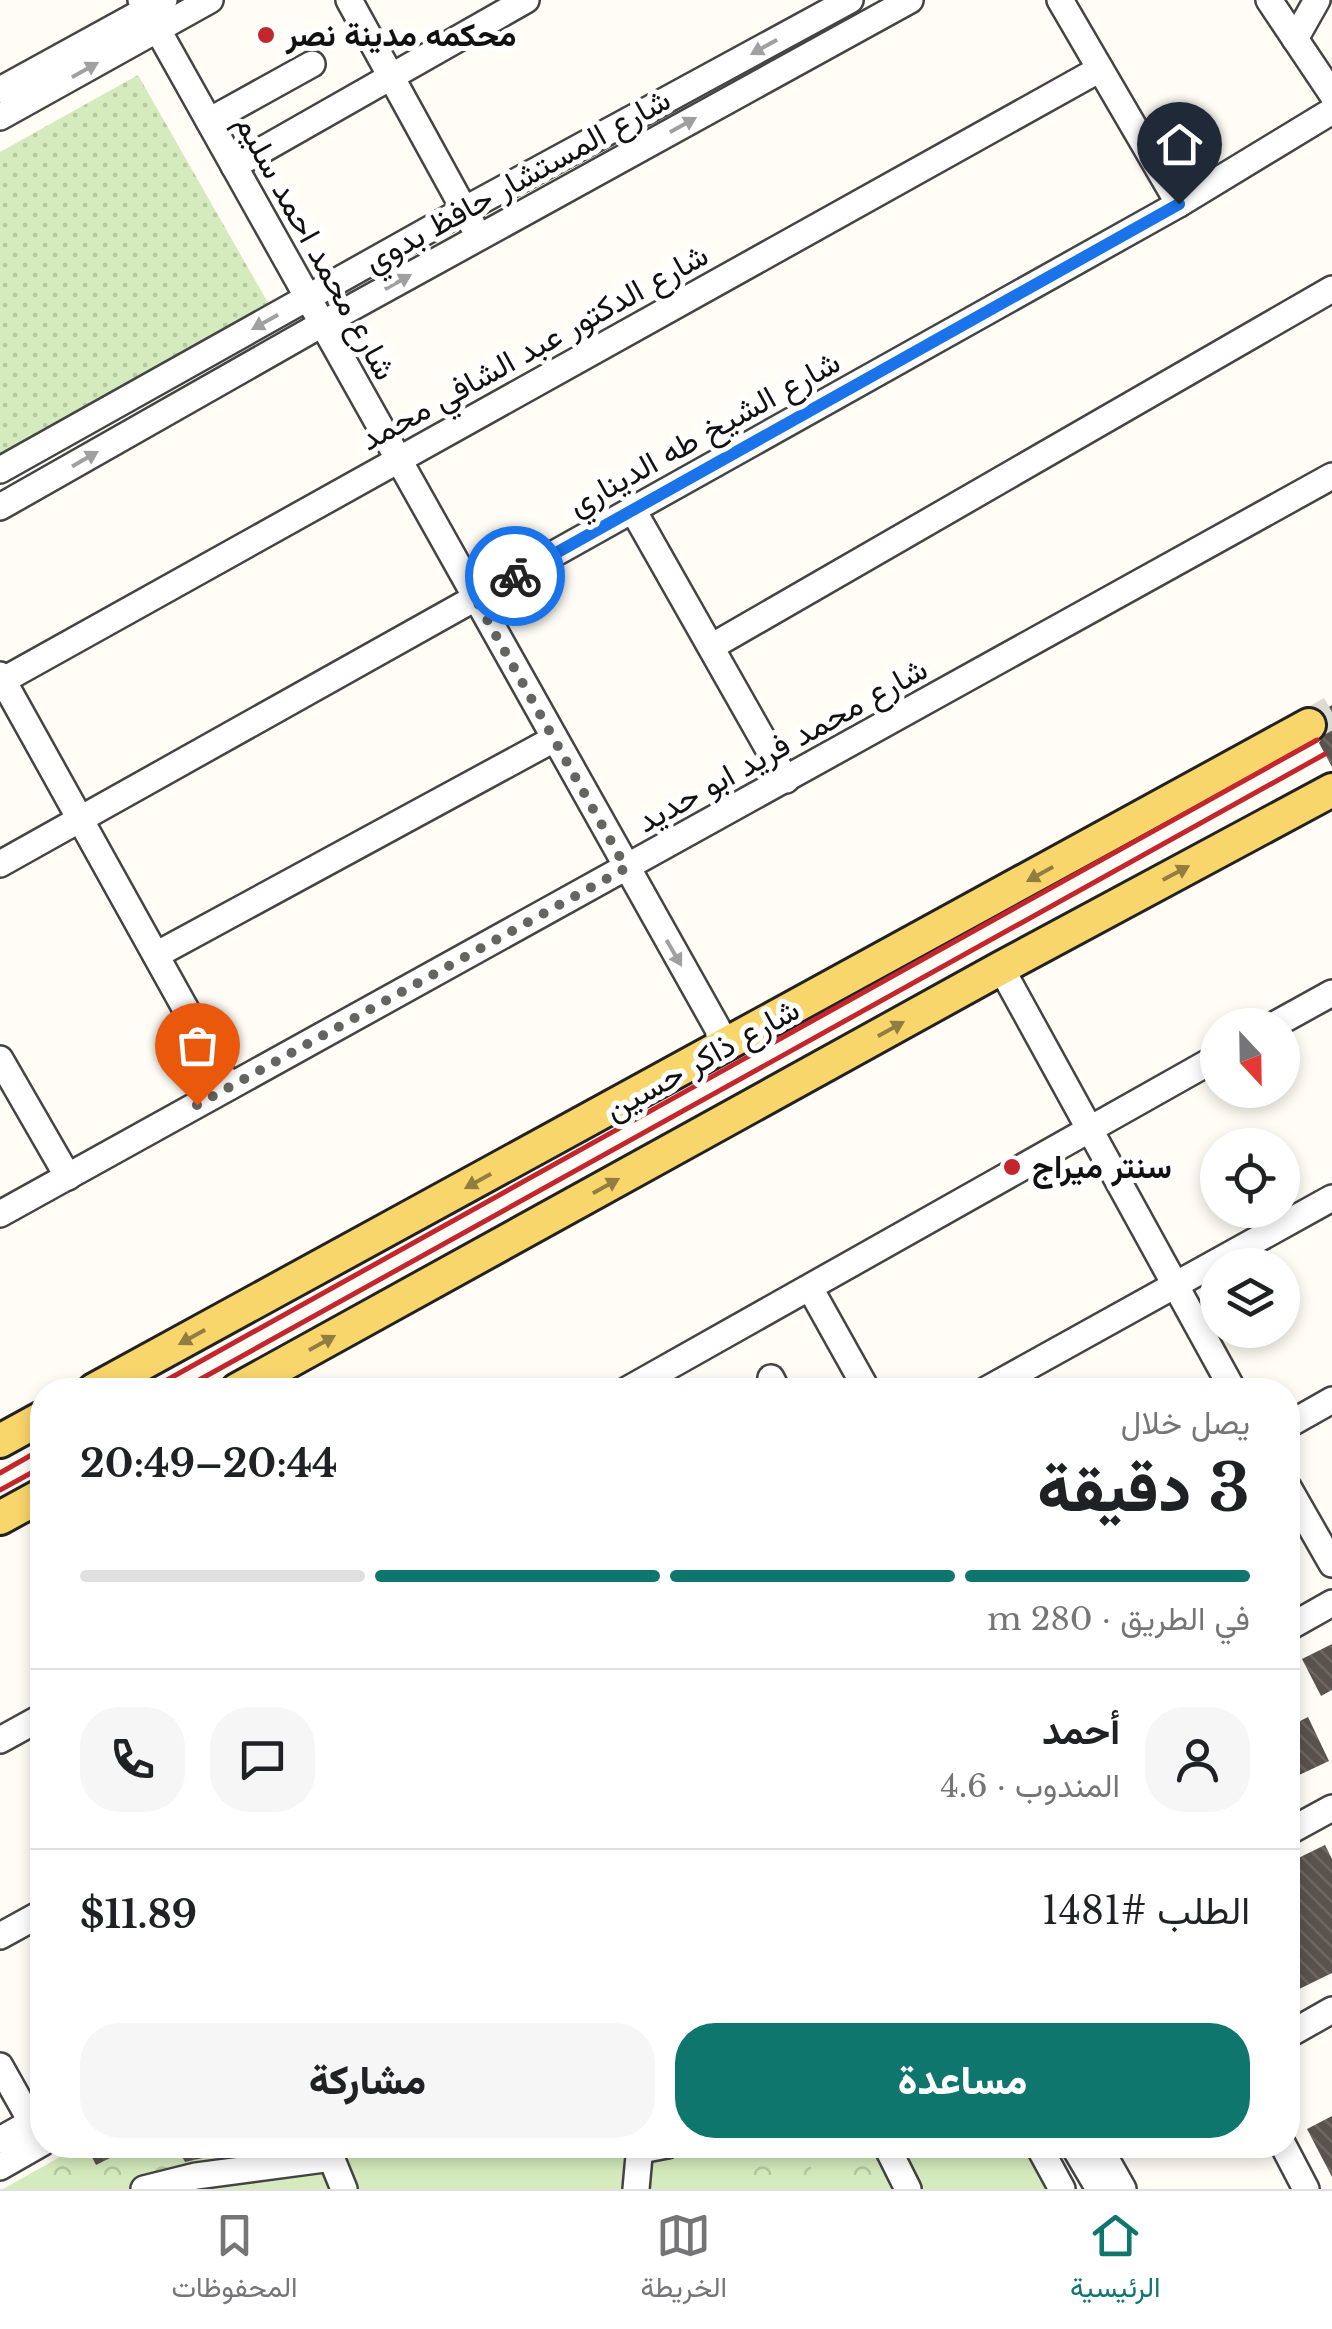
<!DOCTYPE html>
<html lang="ar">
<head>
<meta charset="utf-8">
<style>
	:root { --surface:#fff; --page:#f6f6f6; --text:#202124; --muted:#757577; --line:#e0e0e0; --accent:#0f766e }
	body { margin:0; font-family:"Libre Baskerville",Vazirmatn,serif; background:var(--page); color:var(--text); direction:rtl; height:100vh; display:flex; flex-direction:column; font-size:38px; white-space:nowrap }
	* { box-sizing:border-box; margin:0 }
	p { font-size:32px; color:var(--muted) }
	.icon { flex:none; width:55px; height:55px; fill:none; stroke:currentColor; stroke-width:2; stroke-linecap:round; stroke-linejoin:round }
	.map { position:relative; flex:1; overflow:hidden; direction:ltr }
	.sheet { position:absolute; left:30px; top:1378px; width:1270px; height:780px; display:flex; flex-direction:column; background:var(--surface); border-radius:40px; box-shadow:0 5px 15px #0003; direction:rtl }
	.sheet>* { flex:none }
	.needle { width:65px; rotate:158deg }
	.controls { position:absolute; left:1200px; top:1008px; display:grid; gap:20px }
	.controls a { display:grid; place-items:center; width:100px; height:100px; border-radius:50%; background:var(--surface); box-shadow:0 5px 15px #0003; font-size:50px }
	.pin { position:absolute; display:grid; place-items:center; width:85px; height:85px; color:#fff; margin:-102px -42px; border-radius:50% 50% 50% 0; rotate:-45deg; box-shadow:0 0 10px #0007 }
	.pin .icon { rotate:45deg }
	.courier { position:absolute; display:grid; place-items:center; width:100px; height:100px; margin:-50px; border:8px solid #1a73e8; border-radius:50%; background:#fff; color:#222; box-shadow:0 2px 12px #0007 }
	.overview em { font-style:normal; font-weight:800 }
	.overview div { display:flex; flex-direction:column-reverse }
	.overview { display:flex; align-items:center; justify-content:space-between; height:170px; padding:0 50px }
	h1 { font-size:65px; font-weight:800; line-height:75px }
	.bar { display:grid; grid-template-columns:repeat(4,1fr); gap:15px 10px; align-content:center; height:120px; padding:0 50px }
	.bar i { height:12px; border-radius:8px; background:var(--line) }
	.bar .on { background:var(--accent) }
	.bar p { grid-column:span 4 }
	.line { display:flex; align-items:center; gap:25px; padding:0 50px; border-top:2px solid var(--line) }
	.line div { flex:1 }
	.round { display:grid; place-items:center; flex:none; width:105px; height:105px; border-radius:40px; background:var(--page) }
	.action { display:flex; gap:20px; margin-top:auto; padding:20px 50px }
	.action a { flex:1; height:115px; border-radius:40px; background:var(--accent); color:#fff; font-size:40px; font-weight:800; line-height:115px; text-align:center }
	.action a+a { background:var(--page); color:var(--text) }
	.tabs { display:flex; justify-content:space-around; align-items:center; height:140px; border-top:2px solid var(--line); background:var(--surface); font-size:28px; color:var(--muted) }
	.tabs a { display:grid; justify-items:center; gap:5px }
	.tabs .on { color:var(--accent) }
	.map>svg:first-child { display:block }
</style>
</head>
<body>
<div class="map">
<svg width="1332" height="2189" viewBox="0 0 1332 2189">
	<defs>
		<pattern id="grass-dots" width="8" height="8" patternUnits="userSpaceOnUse" patternTransform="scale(2.5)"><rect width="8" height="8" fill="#d5ebbd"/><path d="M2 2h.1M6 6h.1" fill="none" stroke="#b6c8a1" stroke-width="1.8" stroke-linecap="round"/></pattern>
		<pattern id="park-crowns" width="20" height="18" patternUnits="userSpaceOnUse" patternTransform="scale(2.5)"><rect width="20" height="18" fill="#d5ebbd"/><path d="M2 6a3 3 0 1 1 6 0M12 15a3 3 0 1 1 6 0" fill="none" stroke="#b6c8a1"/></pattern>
		<pattern id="building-back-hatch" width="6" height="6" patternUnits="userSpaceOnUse" patternTransform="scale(2.5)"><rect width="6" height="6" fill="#5a524d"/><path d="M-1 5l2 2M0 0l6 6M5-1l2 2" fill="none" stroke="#6d6662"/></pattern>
	</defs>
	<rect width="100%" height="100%" fill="#fffdf5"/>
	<path fill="url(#grass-dots)" d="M138,75L271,308L0,460V152Z"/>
	<path fill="url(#park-crowns)" d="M81,2145H1046L1069,2189H3Z"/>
	<g fill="#d5ebbd">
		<path d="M337,2145H628L631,2189H355Z"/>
		<path d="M687,2145H744L727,2161L721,2189H641L650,2165Z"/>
		<path d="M794,2145H874L890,2178L872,2170L867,2164L857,2162L848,2172L853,2183L862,2186L871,2178L887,2186L884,2189H815L810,2162Z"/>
		<path d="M902,2145H1031L1054,2189H923Z"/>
		<path d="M310,2173L325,2178L332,2189H241L239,2186Z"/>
	</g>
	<g fill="url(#building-back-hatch)">
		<path d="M1332,705V767L1319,743L1329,726L1322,711Z"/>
		<path d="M1332,1644V1690L1321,1696L1302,1659Z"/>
		<path d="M1308,1717L1329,1761L1297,1776L1288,1755V1727Z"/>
		<path d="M1325,1845L1332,1859V1973L1293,1992L1288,1980V1863Z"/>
		<path d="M1332,2116V2177L1307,2129Z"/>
		<path d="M95,2145H136L96,2165L88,2149Z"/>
		<path d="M176,2145H202L207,2157L185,2162Z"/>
	</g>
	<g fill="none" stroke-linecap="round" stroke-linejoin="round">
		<path stroke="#dbdad3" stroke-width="32" stroke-dasharray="32 16" stroke-linecap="butt" d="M1309,725L1332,712"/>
		<g stroke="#444" stroke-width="30">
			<g id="minor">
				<path d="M141,0L718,1029L720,1040L717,1051"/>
				<path d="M349,0L472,224"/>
				<path d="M1060,0L1179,204"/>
				<path d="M1269,0L1332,94"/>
				<path d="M1295,39L1317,0"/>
				<path d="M0,90L164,0"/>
				<path d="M0,117L210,0"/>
				<path d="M209,121L312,64"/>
				<path d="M234,166L526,0"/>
				<path d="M0,470L464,210L850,0"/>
				<path d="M0,507L322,324L910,0"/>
				<path d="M633,510L786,780"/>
				<path d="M711,647L1332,289"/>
				<path d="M0,675L229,1087"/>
				<path d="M0,682L1100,69"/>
				<path d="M0,864L1179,204L1332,111"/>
				<path d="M156,955L554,739"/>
				<path d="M1001,968L1233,1390"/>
				<path d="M1274,1025L1332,993"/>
				<path d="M0,1059L68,1177"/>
				<path d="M0,1214L1332,476"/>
				<path d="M810,1288L867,1390"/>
				<path d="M771,1378L777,1390"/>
				<path d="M627,1390L1218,1057"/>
				<path d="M986,1390L1332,1198"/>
				<path d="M1288,1425L1332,1400"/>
				<path d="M1288,1487L1332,1564"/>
				<path d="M1288,1628L1332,1603"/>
				<path d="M0,1740L42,1717"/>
				<path d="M1288,1832L1332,1808"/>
				<path d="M0,1936L42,1913"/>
				<path d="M1288,2035L1332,2010"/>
				<path d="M0,2066L32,2123"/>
				<path d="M0,2140L42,2116"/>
				<path d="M326,2145L344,2189"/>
				<path d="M886,2145L908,2189"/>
				<path d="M1038,2145L1062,2189"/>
				<path d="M1073,2145L1099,2189"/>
				<path d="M1098,2145L1123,2189"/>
				<path d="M1283,2145L1306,2189"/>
				<path d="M641,2150L667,2145"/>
				<path d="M0,2167L42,2143"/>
				<path d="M144,2189L196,2176L332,2158"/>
				<path d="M636,2189L640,2145"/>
			</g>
		</g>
		<g stroke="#222" stroke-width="38">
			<g id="major">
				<path d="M94,1390L1309,725"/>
				<path d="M237,1390L1001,968L1332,790"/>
				<path d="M0,1441L42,1418"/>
				<path d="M0,1518L42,1495"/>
			</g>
		</g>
		<use href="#minor" stroke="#fff" stroke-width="25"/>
		<use href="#major" stroke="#f9d66b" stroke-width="32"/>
		<g stroke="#c4262e" stroke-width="5">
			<path d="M149,1390L1317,740"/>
			<path d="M181,1390L1325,754"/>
			<path d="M0,1473L42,1449"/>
			<path d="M0,1490L42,1467"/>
		</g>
	</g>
	<defs><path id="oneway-solid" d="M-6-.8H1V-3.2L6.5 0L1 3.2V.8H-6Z" transform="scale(2.5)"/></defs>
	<g fill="#a0a0a0">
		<use href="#oneway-solid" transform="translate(764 47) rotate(151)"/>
		<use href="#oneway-solid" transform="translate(85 70) rotate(-29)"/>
		<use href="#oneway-solid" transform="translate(683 125) rotate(-29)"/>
		<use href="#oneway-solid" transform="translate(398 282) rotate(-29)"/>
		<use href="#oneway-solid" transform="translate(265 322) rotate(151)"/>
		<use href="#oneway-solid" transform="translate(85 459) rotate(-30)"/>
		<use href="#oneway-solid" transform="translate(674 953) rotate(60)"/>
	</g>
	<g fill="#917d42">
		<use href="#oneway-solid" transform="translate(1176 873) rotate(-28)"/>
		<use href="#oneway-solid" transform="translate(1040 874) rotate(151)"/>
		<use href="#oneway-solid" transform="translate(891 1029) rotate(-29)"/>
		<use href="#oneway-solid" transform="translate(478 1181) rotate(151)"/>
		<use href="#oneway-solid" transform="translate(606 1186) rotate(-29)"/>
		<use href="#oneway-solid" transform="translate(192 1337) rotate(151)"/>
		<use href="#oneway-solid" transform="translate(322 1343) rotate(-29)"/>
	</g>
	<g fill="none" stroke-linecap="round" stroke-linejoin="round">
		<path stroke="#646461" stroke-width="10" stroke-dasharray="0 18" d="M197,1105L626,868L475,598L515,576"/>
		<path stroke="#1a73e8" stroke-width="12" d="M515,576L1179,204"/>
	</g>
	<g fill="#c4262e" stroke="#fff" stroke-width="4">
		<circle cx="266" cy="35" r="10"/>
		<circle cx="1012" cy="1167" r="10"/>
	</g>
	<g text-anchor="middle" stroke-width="10" stroke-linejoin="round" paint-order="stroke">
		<g font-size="32" font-weight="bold" fill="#111" stroke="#fff" text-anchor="start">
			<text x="286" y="46">محكمه مدينة نصر</text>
			<text x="1032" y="1178">سنتر ميراج</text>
		</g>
		<g font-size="32" fill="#111" stroke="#fff">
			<text transform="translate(517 180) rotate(-29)" y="11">شارع المستشار حافظ بدوي</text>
			<text transform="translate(316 247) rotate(61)" y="11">شارع محمد احمد سليم</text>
			<text transform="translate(534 347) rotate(-29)" y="11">شارع الدكتور عبد الشافي محمد</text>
			<text transform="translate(704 433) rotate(-29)" y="11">شارع الشيخ طه الديناري</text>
			<text transform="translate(782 745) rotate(-29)" y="11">شارع محمد فريد ابو حديد</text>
			<text transform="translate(702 1059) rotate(-29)" y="11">شارع ذاكر حسين</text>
		</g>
	</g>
</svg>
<div class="controls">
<a><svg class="needle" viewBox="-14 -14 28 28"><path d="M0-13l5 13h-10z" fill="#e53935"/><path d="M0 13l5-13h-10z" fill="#757577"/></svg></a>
<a><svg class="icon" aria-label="locate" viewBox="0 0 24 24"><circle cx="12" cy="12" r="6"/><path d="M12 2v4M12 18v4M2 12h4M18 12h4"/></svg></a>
<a><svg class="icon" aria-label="layers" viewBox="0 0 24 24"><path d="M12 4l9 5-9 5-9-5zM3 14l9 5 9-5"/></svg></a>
</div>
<div class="pin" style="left:197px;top:1105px;background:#ea580c"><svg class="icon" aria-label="bag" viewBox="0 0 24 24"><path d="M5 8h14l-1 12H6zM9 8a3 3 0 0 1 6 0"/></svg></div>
<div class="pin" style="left:1179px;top:204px;background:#1f2937"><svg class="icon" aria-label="home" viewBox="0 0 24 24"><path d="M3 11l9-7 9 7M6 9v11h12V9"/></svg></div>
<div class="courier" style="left:515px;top:576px"><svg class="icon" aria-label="bike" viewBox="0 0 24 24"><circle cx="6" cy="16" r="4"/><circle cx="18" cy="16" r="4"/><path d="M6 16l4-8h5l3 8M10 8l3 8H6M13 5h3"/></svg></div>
<section class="sheet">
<div class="overview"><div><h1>3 دقيقة</h1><p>يصل خلال</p></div><em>20:44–20:49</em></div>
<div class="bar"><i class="on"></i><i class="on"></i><i class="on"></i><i></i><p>في الطريق · 280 m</p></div>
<div class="line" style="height:180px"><a class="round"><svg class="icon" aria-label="person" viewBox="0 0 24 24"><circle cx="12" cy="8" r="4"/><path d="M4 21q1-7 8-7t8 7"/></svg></a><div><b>أحمد</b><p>المندوب · 4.6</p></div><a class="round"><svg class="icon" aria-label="chat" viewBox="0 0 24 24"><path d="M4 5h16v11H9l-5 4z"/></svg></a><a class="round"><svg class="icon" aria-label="phone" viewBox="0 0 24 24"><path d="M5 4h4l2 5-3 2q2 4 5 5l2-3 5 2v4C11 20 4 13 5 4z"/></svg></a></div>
<div class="line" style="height:130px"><div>الطلب #1481</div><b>$11.89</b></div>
<div class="action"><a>مساعدة</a><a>مشاركة</a></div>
</section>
</div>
<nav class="tabs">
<a class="on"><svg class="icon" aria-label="home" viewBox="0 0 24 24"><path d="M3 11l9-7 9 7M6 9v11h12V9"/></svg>الرئيسية</a>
<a><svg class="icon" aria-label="map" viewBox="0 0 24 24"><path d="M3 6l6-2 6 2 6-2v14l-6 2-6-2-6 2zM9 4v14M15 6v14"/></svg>الخريطة</a>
<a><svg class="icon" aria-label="saved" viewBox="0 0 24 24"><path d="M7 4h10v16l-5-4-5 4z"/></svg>المحفوظات</a>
</nav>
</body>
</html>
